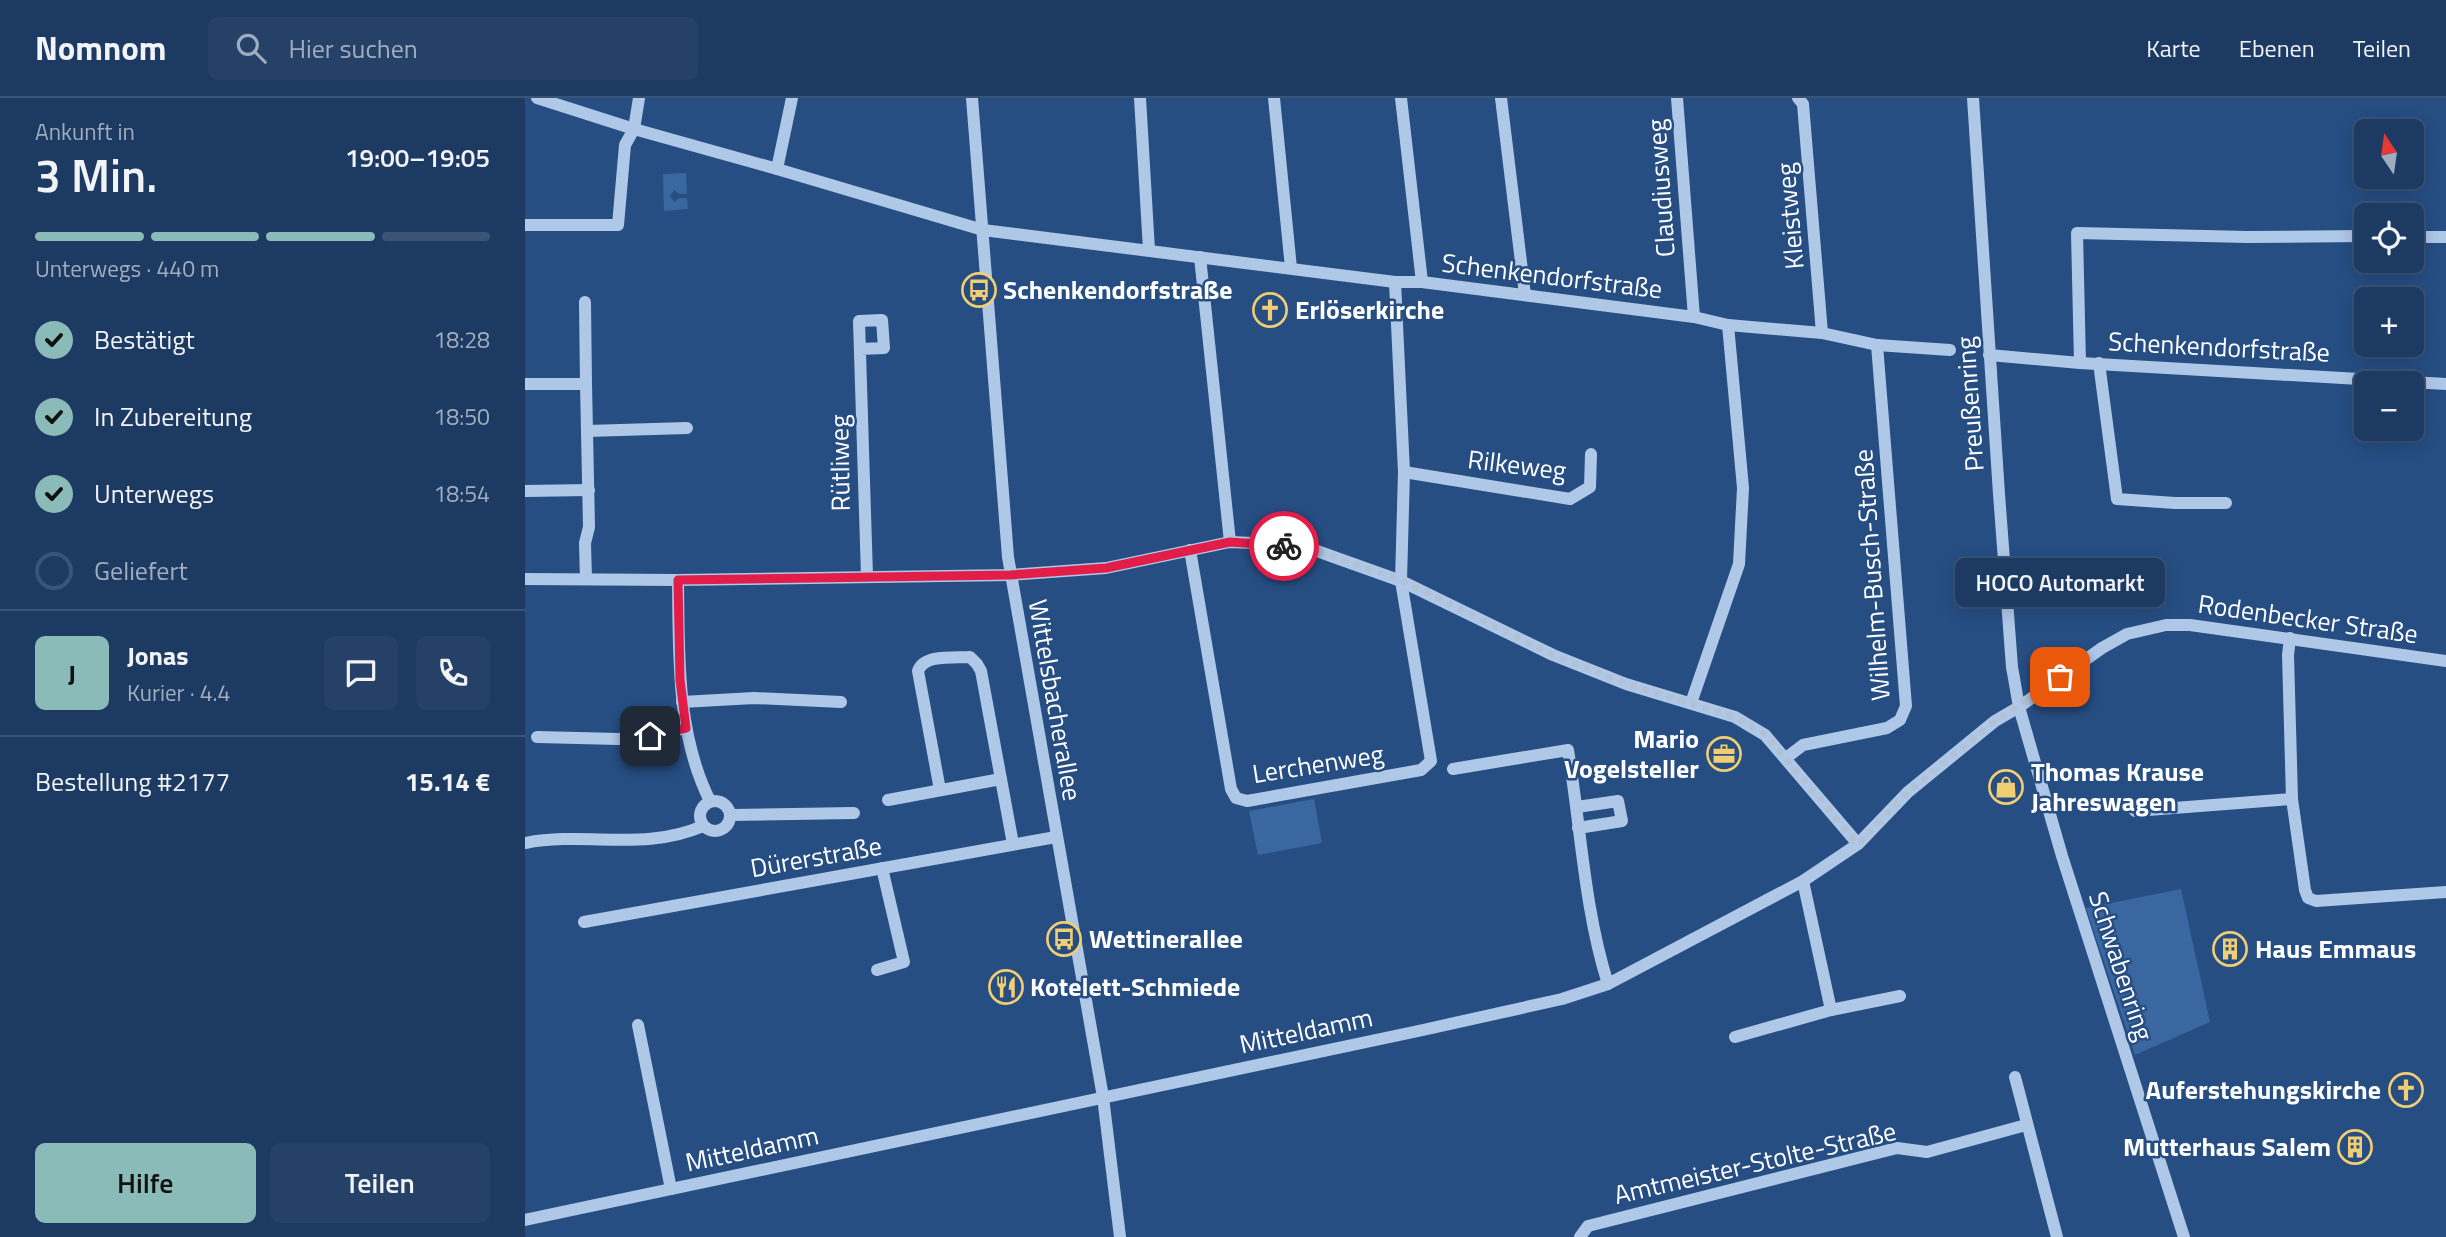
<!DOCTYPE html>
<html lang="de">
<head>
<meta charset="utf-8">
<style>
	:root { --surface:#1c3a62; --page:#254168; --text:#f1f3f6; --muted:#a0adbe; --line:#3a5477; --accent:#8bbbb9 }
	body { margin:0; font-family:"Titillium Web",sans-serif; background:var(--page); color:var(--text); height:100vh; display:flex; flex-direction:column; font-size:26px; white-space:nowrap }
	* { box-sizing:border-box; margin:0 }
	p { font-size:23px; color:var(--muted) }
	.icon { flex:none; width:38px; height:38px; fill:none; stroke:currentColor; stroke-width:2; stroke-linecap:round; stroke-linejoin:round }
	.map { position:relative; flex:1; overflow:hidden }
	.sheet { display:flex; flex-direction:column; background:var(--surface); width:525px }
	.sheet>* { flex:none }
	.needle { width:46px; rotate:347deg }
	.tools { position:absolute; left:1829px; top:21px; display:grid; gap:14px }
	.tools a { display:grid; place-items:center; width:70px; height:70px; border-radius:10px; background:var(--surface); box-shadow:0 4px 18px #0003,0 0 0 2px var(--line); font-size:35px }
	.pin { position:absolute; display:grid; place-items:center; width:60px; height:60px; color:#fff; margin:-30px; border-radius:14px; box-shadow:0 4px 10px #0006 }
	.courier { position:absolute; display:grid; place-items:center; width:70px; height:70px; margin:-35px; border:5px solid #e11d48; border-radius:50%; background:#fff; color:#222; box-shadow:0 2px 9px #0007 }
	.bubble { position:absolute; height:49px; border-radius:10px; background:var(--surface); box-shadow:0 4px 18px #0003,0 0 0 2px var(--line); font-size:23px; font-weight:600; line-height:49px; text-align:center }
	.headline em { font-style:normal; font-weight:600 }
	.headline div { display:flex; flex-direction:column-reverse }
	.headline { display:flex; align-items:center; justify-content:space-between; height:119px; padding:0 35px }
	h1 { font-size:46px; font-weight:600; line-height:52px }
	.bar { display:grid; grid-template-columns:repeat(4,1fr); gap:10px 7px; align-content:center; height:84px; padding:0 35px }
	.bar i { height:9px; border-radius:5px; background:var(--line) }
	.bar .selected { background:var(--accent) }
	.bar p { grid-column:span 4 }
	.line { display:flex; align-items:center; gap:18px; padding:0 35px; border-top:2px solid var(--line) }
	.line div { flex:1 }
	.round { display:grid; place-items:center; flex:none; width:74px; height:74px; border-radius:10px; background:var(--page) }
	ol { padding:0 35px; list-style:none }
	li { display:flex; align-items:center; gap:21px; height:77px }
	li p { margin-inline-start:auto }
	li .icon { padding:7px; border-radius:50%; background:var(--accent); color:#111; stroke-width:4 }
	li:last-child { color:var(--muted) }
	li i { width:38px; height:38px; border:4px solid var(--line); border-radius:50% }
	.primary-button { display:flex; gap:14px; margin-top:auto; padding:14px 35px }
	.primary-button a { flex:1; height:80px; border-radius:10px; background:var(--accent); color:#111; font-size:28px; font-weight:600; line-height:80px; text-align:center }
	.primary-button a+a { background:var(--page); color:var(--text) }
	header { display:flex; align-items:center; gap:42px; box-sizing:border-box; height:98px; padding:0 35px; background:var(--surface); border-bottom:2px solid var(--line) }
	header strong { font-size:33px }
	nav { display:flex; gap:38px; margin-inline-start:auto; font-size:24px }
	.search { width:490px; height:63px; background:var(--page); display:flex; align-items:center; gap:18px; box-sizing:border-box; padding:0 24px; border-radius:10px; color:var(--muted); font-size:26px }
	main { display:flex; flex:1; min-height:0 }
	.map>svg:first-child { display:block }
</style>
</head>
<body>
<header>
<strong>Nomnom</strong>
<div class="search"><svg class="icon" aria-label="search" viewBox="0 0 24 24"><circle cx="10" cy="10" r="6"/><path d="M15 15l6 6"/></svg>Hier suchen</div>
<nav><a>Karte</a><a>Ebenen</a><a>Teilen</a></nav>
</header>
<main>
<section class="sheet">
<div class="headline"><div><h1>3 Min.</h1><p>Ankunft in</p></div><em>19:00–19:05</em></div>
<div class="bar"><i class="selected"></i><i class="selected"></i><i class="selected"></i><i></i><p>Unterwegs · 440 m</p></div>
<ol>
<li><svg class="icon" aria-label="check" viewBox="0 0 24 24"><path d="M5 12l5 5 9-10"/></svg>Bestätigt<p>18:28</p></li>
<li><svg class="icon" aria-label="check" viewBox="0 0 24 24"><path d="M5 12l5 5 9-10"/></svg>In Zubereitung<p>18:50</p></li>
<li><svg class="icon" aria-label="check" viewBox="0 0 24 24"><path d="M5 12l5 5 9-10"/></svg>Unterwegs<p>18:54</p></li>
<li><i></i>Geliefert</li>
</ol>
<div class="line" style="height:126px"><b class="round" style="background:var(--accent);color:#111">J</b><div><b>Jonas</b><p>Kurier · 4.4</p></div><a class="round"><svg class="icon" aria-label="chat" viewBox="0 0 24 24"><path d="M4 5h16v11H9l-5 4z"/></svg></a><a class="round"><svg class="icon" aria-label="phone" viewBox="0 0 24 24"><path d="M5 4h4l2 5-3 2q2 4 5 5l2-3 5 2v4C11 20 4 13 5 4z"/></svg></a></div>
<div class="line" style="height:91px"><div>Bestellung #2177</div><b>15.14 €</b></div>
<div class="primary-button"><a>Hilfe</a><a>Teilen</a></div>
</section>
<div class="map">
<svg width="1921" height="1139" viewBox="0 0 1921 1139">
	<rect width="100%" height="100%" fill="#264e83"/>
	<g fill="#3a67a0">
		<path d="M161,75L162,96H155L149,92L145,98L149,104L154,100H162L163,111L139,113L138,76Z"/>
		<path d="M789,701L797,745L733,757L724,713Z"/>
		<path d="M1656,791L1685,924L1610,957L1561,810Z"/>
	</g>
	<g fill="none" stroke-linecap="round" stroke-linejoin="round">
		<g stroke="#afc8e7" stroke-width="12">
			<path d="M12,0L109,31L252,71L458,132L870,184H897L1169,219L1203,227L1297,235L1352,247L1425,252"/>
			<path d="M447,0L483,459L578,999L595,1139"/>
			<path d="M615,0L624,152"/>
			<path d="M749,0L766,170"/>
			<path d="M876,0L897,184"/>
			<path d="M976,0L1000,197"/>
			<path d="M1152,0L1169,219"/>
			<path d="M1273,0L1278,6L1297,235"/>
			<path d="M1448,0L1474,396L1487,569L1494,609L1537,758L1659,1139"/>
			<path d="M252,71L267,0"/>
			<path d="M0,127H93L100,47L109,31L114,0"/>
			<path d="M1886,139H1921"/>
			<path d="M675,159L705,444"/>
			<path d="M60,204L61,286"/>
			<path d="M335,251L359,250L357,222L334,223L342,478"/>
			<path d="M1464,257L1555,265L1921,286"/>
			<path d="M1555,265L1552,135L1722,139L1841,138"/>
			<path d="M1574,265L1592,401L1650,405H1701"/>
			<path d="M0,286H61L64,429L60,445L61,481"/>
			<path d="M62,333L162,330"/>
			<path d="M879,374L1045,401L1065,389L1066,356"/>
			<path d="M0,393L64,392"/>
			<path d="M665,452L706,691L711,700L722,703L896,672L906,663L876,483L879,374L870,184"/>
			<path d="M0,481L153,482L485,477L581,470L705,444L752,446L792,453L876,483L1028,557L1101,586L1210,619L1240,637L1333,746"/>
			<path d="M153,482C154,557 151,635 185,703"/>
			<path d="M1765,540L1763,557L1767,701L1780,792L1783,800L1791,803L1921,794"/>
			<path d="M157,604L229,600L316,604"/>
			<path d="M1166,605L1214,466L1218,390L1203,227"/>
			<path d="M12,639L93,641L125,638L161,630"/>
			<path d="M1261,660L1278,647L1362,630L1375,622L1381,608L1352,247"/>
			<path d="M928,671L1043,652C1056,730 1059,810 1083,886"/>
			<path d="M415,692L393,573C399,556 429,560 445,559L452,566L456,573L488,746"/>
			<path d="M363,702L476,681"/>
			<circle cx="190" cy="718" r="15"/>
			<path d="M1052,709L1093,703L1097,723L1053,730"/>
			<path d="M1610,713L1767,701"/>
			<path d="M206,717L329,715"/>
			<path d="M0,745C62,733 118,754 178,728"/>
			<path d="M1278,783L1306,912"/>
			<path d="M59,824L531,739"/>
			<path d="M352,872L379,864L357,770"/>
			<path d="M113,927L146,1091"/>
			<path d="M1210,939L1306,912L1375,898"/>
			<path d="M1490,979L1532,1139"/>
			<path d="M0,1122L898,932L1037,901L1083,886L1278,783L1333,746L1383,694L1470,623L1494,609L1577,550L1602,536L1641,527H1665L1921,563"/>
			<path d="M1055,1139L1063,1128L1372,1050L1402,1054L1501,1027"/>
		</g>
	</g>
	<g fill="none" stroke-linecap="round" stroke-linejoin="round">
		<path stroke="#b3c1d4" stroke-width="7" stroke-dasharray="0 12.6" d="M759,448L792,453L876,482L1028,557L1101,586L1210,619L1240,636L1333,746L1383,694L1470,623L1535,579"/>
		<path stroke="#e11d48" stroke-width="9" d="M125,638L161,630L155,582L153,482L485,477L581,470L705,444L759,448"/>
	</g>
	<defs>
		<g id="bus-ring" transform="scale(1.75)"><circle r="9.5" fill="#264e83" stroke="#f1cd73" stroke-width="1.5"/><path d="M-5-6H5V4H4V6H2V4H-2V6H-4V4H-5ZM-3.5-4V0h7V-4ZM-3.5 1.2v1.5H-2V1.2ZM2 1.2v1.5H3.5V1.2Z" fill="#f1cd73"/></g>
		<g id="church-ring" transform="scale(1.75)"><circle r="9.5" fill="#264e83" stroke="#f1cd73" stroke-width="1.5"/><path d="M-1.2-6h2.4v3.5h3.3v2.4h-3.3V6h-2.4V-.1h-3.3v-2.4h3.3Z" fill="#f1cd73"/></g>
		<g id="office-ring" transform="scale(1.75)"><circle r="9.5" fill="#264e83" stroke="#f1cd73" stroke-width="1.5"/><path d="M-6-3h4V-5.5h4V-3h4V5H-6ZM-1-4.5V-3h2v-1.5ZM-6 0V1H6V0Z" fill="#f1cd73"/></g>
		<g id="shop-ring" transform="scale(1.75)"><circle r="9.5" fill="#264e83" stroke="#f1cd73" stroke-width="1.5"/><path d="M-5-2.5h2.3a2.7 3.5 0 0 1 5.4 0H5L5.5 6h-11ZM-1.5-2.5h3a1.5 2.3 0 0 0-3 0Z" fill="#f1cd73"/></g>
		<g id="building-ring" transform="scale(1.75)"><circle r="9.5" fill="#264e83" stroke="#f1cd73" stroke-width="1.5"/><path d="M-4-6H4V6H1V3H-1V6H-4ZM-2.5-4.3h1.7v1.8h-1.7ZM.8-4.3h1.7v1.8H.8ZM-2.5-1h1.7V.8h-1.7ZM.8-1h1.7V.8H.8Z" fill="#f1cd73"/></g>
		<g id="restaurant-ring" transform="scale(1.75)"><circle r="9.5" fill="#264e83" stroke="#f1cd73" stroke-width="1.5"/><path d="M-5-6h1v4h1v-4h1v4h1v-4h1v5L-1.5 .5V6h-2V.5L-5-1ZM5-6V6H3V1.5H1.5Q1.5-4 5-6Z" fill="#f1cd73"/></g>
	</defs>
	<g fill-rule="evenodd">
		<use href="#bus-ring" x="454" y="192"/>
		<use href="#church-ring" x="745" y="212"/>
		<use href="#office-ring" x="1199" y="656"/>
		<use href="#shop-ring" x="1481" y="689"/>
		<use href="#bus-ring" x="539" y="841"/>
		<use href="#building-ring" x="1705" y="851"/>
		<use href="#restaurant-ring" x="481" y="889"/>
		<use href="#church-ring" x="1881" y="992"/>
		<use href="#building-ring" x="1830" y="1049"/>
	</g>
	<g text-anchor="middle" stroke-width="5" stroke-linejoin="round" paint-order="stroke">
		<g font-size="26" fill="#fff" stroke="#264e83">
			<text transform="translate(1136 90) rotate(-94)" y="9">Claudiusweg</text>
			<text transform="translate(1265 118) rotate(-95)" y="9">Kleistweg</text>
			<text transform="translate(1027 178) rotate(7)" y="9">Schenkendorfstraße</text>
			<text transform="translate(1694 249) rotate(3)" y="9">Schenkendorfstraße</text>
			<text transform="translate(1445 306) rotate(-94)" y="9">Preußenring</text>
			<text transform="translate(315 365) rotate(-91)" y="9">Rütliweg</text>
			<text transform="translate(992 367) rotate(7)" y="9">Rilkeweg</text>
			<text transform="translate(1347 477) rotate(-94)" y="9">Wilhelm-Busch-Straße</text>
			<text transform="translate(1783 521) rotate(8)" y="9">Rodenbecker Straße</text>
			<text transform="translate(530 602) rotate(80)" y="9">Wittelsbacherallee</text>
			<text transform="translate(793 666) rotate(-9)" y="9">Lerchenweg</text>
			<text transform="translate(291 759) rotate(-10)" y="9">Dürerstraße</text>
			<text transform="translate(1596 868) rotate(72)" y="9">Schwabenring</text>
			<text transform="translate(781 933) rotate(-12)" y="9">Mitteldamm</text>
			<text transform="translate(227 1051) rotate(-12)" y="9">Mitteldamm</text>
			<text transform="translate(1230 1065) rotate(-13)" y="9">Amtmeister-Stolte-Straße</text>
		</g>
		<g font-size="26" font-weight="bold" fill="#fff" stroke="#264e83" text-anchor="start">
			<text x="478" y="201">Schenkendorfstraße</text>
			<text x="770" y="221">Erlöserkirche</text>
			<text x="1174" y="650" text-anchor="end">Mario<tspan x="1174" dy="30">Vogelsteller</tspan></text>
			<text x="1506" y="683">Thomas Krause<tspan x="1506" dy="30">Jahreswagen</tspan></text>
			<text x="564" y="850">Wettinerallee</text>
			<text x="1730" y="860">Haus Emmaus</text>
			<text x="505" y="898">Kotelett-Schmiede</text>
			<text x="1856" y="1001" text-anchor="end">Auferstehungskirche</text>
			<text x="1806" y="1058" text-anchor="end">Mutterhaus Salem</text>
		</g>
	</g>
</svg>
<div class="tools">
<a><svg class="needle" viewBox="-14 -14 28 28"><path d="M0-13l5 13h-10z" fill="#e53935"/><path d="M0 13l5-13h-10z" fill="#a0adbe"/></svg></a>
<a><svg class="icon" aria-label="locate" viewBox="0 0 24 24"><circle cx="12" cy="12" r="6"/><path d="M12 2v4M12 18v4M2 12h4M18 12h4"/></svg></a>
<a>+</a>
<a>−</a>
</div>
<div class="pin" style="left:1535px;top:579px;background:#ea580c"><svg class="icon" aria-label="bag" viewBox="0 0 24 24"><path d="M5 8h14l-1 12H6zM9 8a3 3 0 0 1 6 0"/></svg></div>
<div class="pin" style="left:125px;top:638px;background:#1f2937"><svg class="icon" aria-label="home" viewBox="0 0 24 24"><path d="M3 11l9-7 9 7M6 9v11h12V9"/></svg></div>
<div class="courier" style="left:759px;top:448px"><svg class="icon" aria-label="bike" viewBox="0 0 24 24"><circle cx="6" cy="16" r="4"/><circle cx="18" cy="16" r="4"/><path d="M6 16l4-8h5l3 8M10 8l3 8H6M13 5h3"/></svg></div>
<div class="bubble" style="left:1430px;top:460px;width:210px">HOCO Automarkt</div>
</div>
</main>
</body>
</html>
